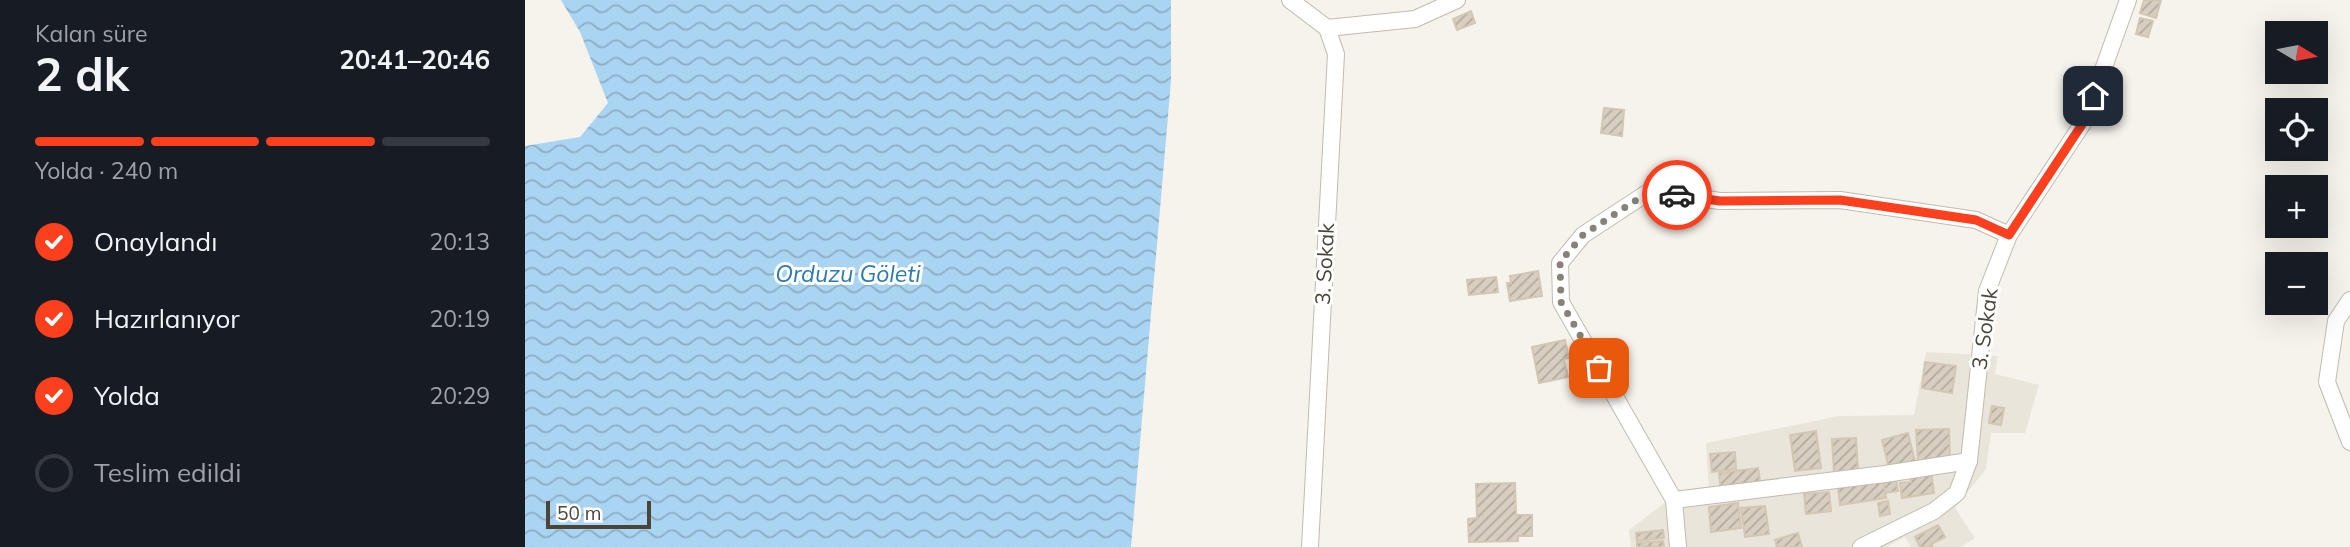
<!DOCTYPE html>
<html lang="tr">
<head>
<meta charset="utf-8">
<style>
	:root { --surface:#171b24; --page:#242831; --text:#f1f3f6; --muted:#9ea1a6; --line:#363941; --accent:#fc3f1d }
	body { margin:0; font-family:Mulish,sans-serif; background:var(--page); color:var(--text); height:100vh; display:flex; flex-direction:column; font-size:26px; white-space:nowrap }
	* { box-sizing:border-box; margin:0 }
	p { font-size:23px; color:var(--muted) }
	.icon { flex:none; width:38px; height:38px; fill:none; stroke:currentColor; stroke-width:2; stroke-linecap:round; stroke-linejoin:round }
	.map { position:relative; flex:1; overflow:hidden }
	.details { display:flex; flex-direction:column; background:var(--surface); width:525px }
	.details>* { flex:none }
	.needle { width:46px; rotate:100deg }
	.controls { position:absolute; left:1740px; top:21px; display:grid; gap:14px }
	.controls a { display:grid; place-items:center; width:63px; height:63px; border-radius:0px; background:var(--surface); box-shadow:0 7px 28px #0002; font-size:35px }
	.scale { position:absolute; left:21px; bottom:18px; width:105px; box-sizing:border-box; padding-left:7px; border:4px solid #4b4439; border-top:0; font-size:19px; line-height:24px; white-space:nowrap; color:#4b4439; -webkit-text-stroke:5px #fff; paint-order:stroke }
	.pin { position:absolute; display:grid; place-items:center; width:60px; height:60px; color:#fff; margin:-30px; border-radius:14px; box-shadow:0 4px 10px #0006 }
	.courier { position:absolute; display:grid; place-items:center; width:70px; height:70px; margin:-35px; border:5px solid #fc3f1d; border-radius:50%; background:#fff; color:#222; box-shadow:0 2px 9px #0007 }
	.overview em { font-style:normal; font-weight:700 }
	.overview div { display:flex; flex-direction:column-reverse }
	.overview { display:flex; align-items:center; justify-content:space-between; height:119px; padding:0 35px }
	h1 { font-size:46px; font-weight:700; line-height:52px }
	.bar { display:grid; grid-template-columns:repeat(4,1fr); gap:10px 7px; align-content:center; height:84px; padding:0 35px }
	.bar i { height:9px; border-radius:5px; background:var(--line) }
	.bar .current { background:var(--accent) }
	.bar p { grid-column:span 4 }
	ol { padding:0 35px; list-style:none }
	li { display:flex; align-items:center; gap:21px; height:77px }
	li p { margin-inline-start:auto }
	li .icon { padding:7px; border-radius:50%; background:var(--accent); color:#fff; stroke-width:4 }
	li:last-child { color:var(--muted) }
	li i { width:38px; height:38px; border:4px solid var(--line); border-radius:50% }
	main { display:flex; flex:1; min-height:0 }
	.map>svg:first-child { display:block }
</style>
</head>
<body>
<main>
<section class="details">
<div class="overview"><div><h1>2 dk</h1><p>Kalan süre</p></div><em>20:41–20:46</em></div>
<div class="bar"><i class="current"></i><i class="current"></i><i class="current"></i><i></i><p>Yolda · 240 m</p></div>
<ol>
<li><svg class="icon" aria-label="check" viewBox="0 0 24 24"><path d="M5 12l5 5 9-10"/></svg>Onaylandı<p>20:13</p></li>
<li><svg class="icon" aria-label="check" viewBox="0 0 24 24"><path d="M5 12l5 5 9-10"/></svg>Hazırlanıyor<p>20:19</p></li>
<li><svg class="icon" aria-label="check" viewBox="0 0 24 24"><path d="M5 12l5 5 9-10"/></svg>Yolda<p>20:29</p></li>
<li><i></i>Teslim edildi</li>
</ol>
</section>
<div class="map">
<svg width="1825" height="547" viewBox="0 0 1825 547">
	<defs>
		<pattern id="water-waves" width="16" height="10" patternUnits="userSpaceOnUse" patternTransform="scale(1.75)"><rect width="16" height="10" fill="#a9d4f2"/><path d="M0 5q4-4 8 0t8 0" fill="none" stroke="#8caec5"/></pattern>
		<pattern id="building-hatch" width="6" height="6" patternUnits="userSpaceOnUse" patternTransform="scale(1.75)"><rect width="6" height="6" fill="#d8cfc1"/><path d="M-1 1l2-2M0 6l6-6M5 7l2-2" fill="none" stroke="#b1aa9e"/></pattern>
	</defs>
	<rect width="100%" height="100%" fill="#f6f3ec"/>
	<path fill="#eae5da" d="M1401,352L1473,356L1470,374L1514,385L1500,433H1466L1461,469L1430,508L1450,538L1436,547H1386L1380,537L1361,547H1106L1104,530L1151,494L1184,491L1181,443L1314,416L1389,415Z"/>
	<path fill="url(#water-waves)" d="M36,0H646V81L606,547H0V146L55,137L83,103L55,32Z"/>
	<g fill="url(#building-hatch)" stroke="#d3c7b4" stroke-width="2">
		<path d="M1619,0H1636L1631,18L1615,13Z"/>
		<path d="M946,11L950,23L932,30L928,19Z"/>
		<path d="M1615,18L1628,21L1623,37L1611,34Z"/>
		<path d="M1079,108L1099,110L1097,136L1076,133Z"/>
		<path d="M1013,271L1017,296L985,301L982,283H986L985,276Z"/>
		<path d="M971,277L973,292L944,295L942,280Z"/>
		<path d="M1040,340L1044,358L1039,359L1043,377L1014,383L1007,347Z"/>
		<path d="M1400,362L1431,366L1427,393L1397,388Z"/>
		<path d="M1467,406L1479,408L1476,425L1464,423Z"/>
		<path d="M1424,429L1425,460L1393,461L1391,430Z"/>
		<path d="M1291,431L1296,468L1270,471L1265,435Z"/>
		<path d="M1383,433L1390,461L1364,468L1357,440Z"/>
		<path d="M1331,438L1333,471L1309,473L1307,439Z"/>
		<path d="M1210,452L1211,469L1187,472L1185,454Z"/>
		<path d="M1233,468L1236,487L1196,492L1194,473Z"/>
		<path d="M1406,471L1409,493L1377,498L1375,483L1386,482L1385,474Z"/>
		<path d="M1371,479L1373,491L1360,493L1358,481Z"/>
		<path d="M1358,481L1361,498L1315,505L1313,487Z"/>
		<path d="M990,483L991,515H1007V536H993V541L944,542L943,519L952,518L951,484Z"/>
		<path d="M1304,492L1306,511L1281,514L1279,494Z"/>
		<path d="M1363,501L1365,514L1355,516L1353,503Z"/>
		<path d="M1213,503L1216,528L1186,532L1184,507Z"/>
		<path d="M1240,506L1244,534L1220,537L1216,508Z"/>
		<path d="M1413,525L1420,537L1406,544L1408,547H1395L1390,537Z"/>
		<path d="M1138,530L1139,538L1112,541L1111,533Z"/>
		<path d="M1273,533L1277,547H1252L1250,540Z"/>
		<path d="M1138,541L1139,547H1112V543Z"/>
	</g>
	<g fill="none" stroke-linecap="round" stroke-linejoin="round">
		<g stroke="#c2bbae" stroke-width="18">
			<g id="minor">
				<path d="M765,0L802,28L811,54L785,547"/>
				<path d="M802,28L890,19L932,0"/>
				<path d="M1825,300L1811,321L1802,382L1825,442"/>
				<path d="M1149,500L1360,474L1444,461"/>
				<path d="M1153,547L1149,500L1036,302L1035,263L1058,235L1125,191L1195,201L1315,200L1451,220L1484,235"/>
				<path d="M1336,547L1409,511L1432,493L1444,461L1462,291L1484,235L1560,120L1603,0"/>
			</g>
		</g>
		<use href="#minor" stroke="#fff" stroke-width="16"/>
	</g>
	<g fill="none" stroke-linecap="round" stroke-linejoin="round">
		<path stroke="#878178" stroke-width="7" stroke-dasharray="0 12.6" d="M1074,368L1036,302L1035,262L1058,235L1125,191L1152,195"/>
		<path stroke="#fc3f1d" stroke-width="9" d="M1152,195L1195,201L1315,200L1451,220L1484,235L1560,120L1568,96"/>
	</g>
	<g text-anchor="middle" stroke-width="6" stroke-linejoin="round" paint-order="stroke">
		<g font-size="21" fill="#4b4439" stroke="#fff">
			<text transform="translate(800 264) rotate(-87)" y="7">3. Sokak</text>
			<text transform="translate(1460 329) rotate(-82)" y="7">3. Sokak</text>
		</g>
		<g font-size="23" font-style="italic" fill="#2e7ab2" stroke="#fff">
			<text x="323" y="282">Orduzu Göleti</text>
		</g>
	</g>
</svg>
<div class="controls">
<a><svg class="needle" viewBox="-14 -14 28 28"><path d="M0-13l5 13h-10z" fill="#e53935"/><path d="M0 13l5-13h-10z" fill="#9ea1a6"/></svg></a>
<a><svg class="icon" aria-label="locate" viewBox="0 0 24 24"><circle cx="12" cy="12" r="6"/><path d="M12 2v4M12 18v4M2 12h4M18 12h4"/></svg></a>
<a>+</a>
<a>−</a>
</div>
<div class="scale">50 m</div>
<div class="pin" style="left:1074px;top:368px;background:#ea580c"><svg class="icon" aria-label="bag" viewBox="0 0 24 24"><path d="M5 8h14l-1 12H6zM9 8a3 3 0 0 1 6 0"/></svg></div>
<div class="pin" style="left:1568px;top:96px;background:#1f2937"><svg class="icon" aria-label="home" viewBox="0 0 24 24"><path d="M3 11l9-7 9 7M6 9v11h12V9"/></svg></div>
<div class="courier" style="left:1152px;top:195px"><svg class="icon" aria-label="car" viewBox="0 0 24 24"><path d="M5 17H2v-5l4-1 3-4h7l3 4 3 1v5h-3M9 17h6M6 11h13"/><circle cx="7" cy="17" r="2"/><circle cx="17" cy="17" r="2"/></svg></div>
</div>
</main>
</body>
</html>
